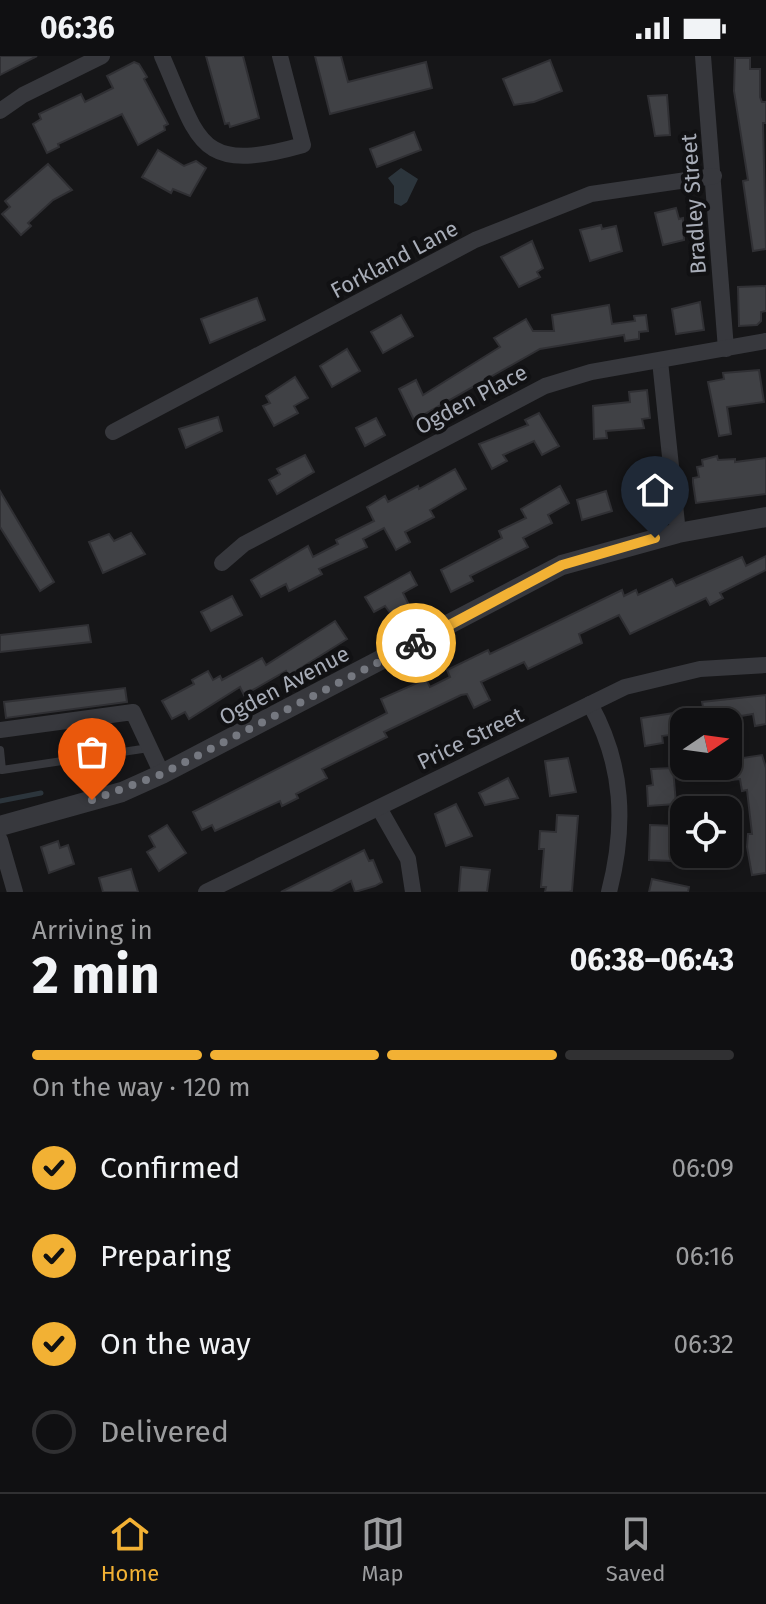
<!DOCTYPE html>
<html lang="en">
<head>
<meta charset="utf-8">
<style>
	:root { --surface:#101012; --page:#1e1e20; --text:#f1f3f6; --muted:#9c9d9f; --line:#303032; --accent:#f2b134 }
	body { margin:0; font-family:"Fira Sans",sans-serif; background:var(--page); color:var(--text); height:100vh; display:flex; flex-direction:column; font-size:30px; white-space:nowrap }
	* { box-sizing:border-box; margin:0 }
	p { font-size:26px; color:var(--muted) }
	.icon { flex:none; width:44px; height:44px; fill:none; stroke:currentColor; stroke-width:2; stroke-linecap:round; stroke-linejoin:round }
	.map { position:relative; height:836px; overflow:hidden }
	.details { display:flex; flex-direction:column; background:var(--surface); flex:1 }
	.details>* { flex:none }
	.needle { width:52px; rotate:77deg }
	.fabs { position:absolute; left:670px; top:652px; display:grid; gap:16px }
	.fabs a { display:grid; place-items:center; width:72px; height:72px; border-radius:16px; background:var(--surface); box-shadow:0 4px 20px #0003,0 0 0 2px var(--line); font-size:40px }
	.pin { position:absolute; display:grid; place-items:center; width:68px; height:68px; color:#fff; margin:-82px -34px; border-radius:50% 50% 50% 0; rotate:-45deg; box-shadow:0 0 8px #0007 }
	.pin .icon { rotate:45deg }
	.courier { position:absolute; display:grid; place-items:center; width:80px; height:80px; margin:-40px; border:6px solid #f2b134; border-radius:50%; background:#fff; color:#222; box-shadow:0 2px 10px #0007 }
	.summary em { font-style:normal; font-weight:700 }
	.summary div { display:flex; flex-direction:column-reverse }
	.summary { display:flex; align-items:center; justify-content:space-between; height:136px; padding:0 32px }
	h1 { font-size:52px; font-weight:700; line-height:60px }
	.bar { display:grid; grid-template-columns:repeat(4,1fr); gap:12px 8px; align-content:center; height:96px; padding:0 32px }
	.bar i { height:10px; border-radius:6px; background:var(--line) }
	.bar .active { background:var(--accent) }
	.bar p { grid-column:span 4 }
	ol { padding:0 32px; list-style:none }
	li { display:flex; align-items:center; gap:24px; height:88px }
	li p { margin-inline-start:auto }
	li .icon { padding:8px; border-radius:50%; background:var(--accent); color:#111; stroke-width:4 }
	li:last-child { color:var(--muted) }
	li i { width:44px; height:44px; border:4px solid var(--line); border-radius:50% }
	.status { display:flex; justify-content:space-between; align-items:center; height:56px; padding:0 40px; background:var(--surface); direction:ltr }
	.status svg { height:22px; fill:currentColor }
	.tab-bar { display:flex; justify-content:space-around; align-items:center; height:112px; border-top:2px solid var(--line); background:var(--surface); font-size:22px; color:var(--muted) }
	.tab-bar a { display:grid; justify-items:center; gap:4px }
	.tab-bar .active { color:var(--accent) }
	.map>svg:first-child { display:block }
</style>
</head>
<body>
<div class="status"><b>06:36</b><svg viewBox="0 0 49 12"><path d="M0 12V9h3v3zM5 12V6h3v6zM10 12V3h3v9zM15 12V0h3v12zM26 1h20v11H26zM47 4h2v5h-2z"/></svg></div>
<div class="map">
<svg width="766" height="836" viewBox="0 0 766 836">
	<rect width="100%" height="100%" fill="#161618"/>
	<path fill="#2c353c" d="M401,112L418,123L407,146L401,150L394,147V130L388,122Z"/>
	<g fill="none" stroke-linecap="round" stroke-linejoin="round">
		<path stroke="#2c353c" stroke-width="5" d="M0,745L41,737"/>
	</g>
	<g fill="#404145" stroke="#303034" stroke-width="2">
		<path d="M0,0H37L0,19Z"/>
		<path d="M206,0H243L259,62L230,71L229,67L225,68Z"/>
		<path d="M315,0H341L348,26L426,6L432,32L330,58Z"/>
		<path d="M735,2H750V13H760V41L762,46H766V67H763L766,193L753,195L743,125L748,124L734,35Z"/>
		<path d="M550,4L562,35L534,46L514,49L503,23Z"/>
		<path d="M134,6L139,8L147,21L144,23L168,68L164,70L165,74L138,89L122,58L58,88L59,91L47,97L33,68L41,63L39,58L81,38L85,46L113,32L107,20Z"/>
		<path d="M667,39L670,79L655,80L648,40Z"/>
		<path d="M414,76L421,94L377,111L370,93Z"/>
		<path d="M158,94L184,110L196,105L206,112L190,140L173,133L171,137L142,121Z"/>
		<path d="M48,108L72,134L53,144L28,167L31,170L21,179L2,158L10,151L5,145Z"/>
		<path d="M676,152L679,163L683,162L684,184L663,189L655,157Z"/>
		<path d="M601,169L602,173L616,170L622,195L590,205L580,174Z"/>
		<path d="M532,185L543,212L537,216L540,221L519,231L501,201Z"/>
		<path d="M766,230V255L761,256V265L757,269L739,270L738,231Z"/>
		<path d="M257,242L265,264L210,287L201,263Z"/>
		<path d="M700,246L704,274L676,278L672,253Z"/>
		<path d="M609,249L612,268L635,265L634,260L646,259L648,275L639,276V283L625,285L624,279L540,293L414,364L399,333L416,324L423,339L500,291L494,282L526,263L533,275H554L552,259Z"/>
		<path d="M401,259L413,280L383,297L371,276Z"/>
		<path d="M347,293L360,315L332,331L320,310Z"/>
		<path d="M759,314L764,346L727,351L731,378L719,380L708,326L724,323L723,317Z"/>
		<path d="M295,321L308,342L294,350L298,357L274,370L263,350L270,347L266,340Z"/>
		<path d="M647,334L650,362L642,363L644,372L606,375L607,382L594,383L593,350L630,346L629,336Z"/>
		<path d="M539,357L559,390L542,399L534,385L503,399L507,405L492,413L479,388L528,369L525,364Z"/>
		<path d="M218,361L222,375L186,392L179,373Z"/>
		<path d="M376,362L385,379L365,390L356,372Z"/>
		<path d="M305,399L314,416L277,438L269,424L280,418L277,413Z"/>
		<path d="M717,400L718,404L735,403V406L766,402V438L696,447L693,427V422L699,421L697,411L703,410L702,404Z"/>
		<path d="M455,413L466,433L430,454L434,461L405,476L410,486L396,494L384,472L363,483L367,491L319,513L322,518L289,535L286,528L261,541L251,524L308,490L313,501L338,488L336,484L374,465L367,451L385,440L388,446L418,430L419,433Z"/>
		<path d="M652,414L656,429L634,432L631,419Z"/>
		<path d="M560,430L569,447L548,459L552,467L523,482L528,491L470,520L473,525L451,536L441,514L502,482L499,475L526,462L521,453Z"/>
		<path d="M0,435L54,526L40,535L0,471Z"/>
		<path d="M606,435L612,455L582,464L577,444Z"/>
		<path d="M131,477L145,498L103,517L89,486L109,478L114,485Z"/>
		<path d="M766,500V514L720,537L723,542L710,549L706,542L630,578L619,559L579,578L582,587L528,613L524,606L481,626L490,644L474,652L467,638L461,639L384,676L387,681L322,713L327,722L296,738L298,742L282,750L280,745L215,775L212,769L202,774L193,756L387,657L381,643L426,623L430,631L450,621L447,614L488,594L490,598L622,534L624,540L636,534L638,539L672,523L676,530L742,501L746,510Z"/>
		<path d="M410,516L417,529L403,537L410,551L408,555L394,562L385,550L374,556L365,541Z"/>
		<path d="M232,540L242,559L211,575L201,556Z"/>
		<path d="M335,565L347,583L288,620L286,615L244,639L240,631L189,663L185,656L172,663L162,645L194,628L192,624L208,615L213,624L220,620L222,624L262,602L266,609Z"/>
		<path d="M88,569L91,586L0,596V579Z"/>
		<path d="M125,632L127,646L6,662L4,646Z"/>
		<path d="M766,639V668L755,670L753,658L706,666L702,646Z"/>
		<path d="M674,657L677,678L662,680L663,687L645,690L641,662Z"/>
		<path d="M762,699L766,712V817L752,819L747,791L748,778H752L747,734L742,735L740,723L732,724L729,704Z"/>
		<path d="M568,702L576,736L550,740L545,705Z"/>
		<path d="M673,712L676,748L648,750L647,730L653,729L651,713Z"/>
		<path d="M508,722L518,742L485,749L479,737Z"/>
		<path d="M456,748L472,780L446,790L435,758Z"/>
		<path d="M557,759L578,760L572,835L569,836H545L546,831H541L544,793H539L540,775L556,776Z"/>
		<path d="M167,769L186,797L159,815L147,796L155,791L149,780Z"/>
		<path d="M650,769L676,770L672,805L649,804Z"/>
		<path d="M58,785L60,792L68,789L74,808L49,817L41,791Z"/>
		<path d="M364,794L369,805L373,804L382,826L375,830L355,836L351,825L330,836H281Z"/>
		<path d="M461,811L490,814L487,836H459Z"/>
		<path d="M131,813L138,836H103L99,822Z"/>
		<path d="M652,823L689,831L688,836H649Z"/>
	</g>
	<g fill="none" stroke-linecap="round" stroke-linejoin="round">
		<path stroke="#37383d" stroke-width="8" d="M0,694L2,714L149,692"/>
		<g stroke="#37383d" stroke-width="16">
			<path d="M162,0C200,86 197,119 303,89L280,0"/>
			<path d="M703,0L726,293"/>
			<path d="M0,55L23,39L102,0"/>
			<path d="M660,305L678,477"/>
			<path d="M113,376L475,184L591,138L714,120"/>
			<path d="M222,507L244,488L545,330L591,316L766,285"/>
			<path d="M590,648C624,709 626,770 609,836"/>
			<path d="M0,674L133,656L162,718"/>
			<path d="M379,752L408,803L413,836"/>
			<path d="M0,784L15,836"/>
			<path d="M206,836L625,631L700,613L766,609"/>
		</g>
		<path stroke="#37383d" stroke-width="20" d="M0,770L122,736L162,718L562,509L678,477L766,461"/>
	</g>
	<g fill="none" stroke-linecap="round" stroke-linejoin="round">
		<path stroke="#757880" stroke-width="8" stroke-dasharray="0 14.4" d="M92,744L162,718L416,587"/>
		<path stroke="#f2b134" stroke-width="10" d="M416,587L562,509L655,482"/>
	</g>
	<g text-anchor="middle" stroke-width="8" stroke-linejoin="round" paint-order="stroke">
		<g font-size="22" fill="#a8adb8" stroke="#111113">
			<text transform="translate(693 148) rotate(-94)" y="8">Bradley Street</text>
			<text transform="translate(394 203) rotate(-28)" y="8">Forkland Lane</text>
			<text transform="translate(471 343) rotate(-28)" y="8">Ogden Place</text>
			<text transform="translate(284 629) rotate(-28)" y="8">Ogden Avenue</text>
			<text transform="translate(470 682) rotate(-26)" y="8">Price Street</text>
		</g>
	</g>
</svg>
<div class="fabs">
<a><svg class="needle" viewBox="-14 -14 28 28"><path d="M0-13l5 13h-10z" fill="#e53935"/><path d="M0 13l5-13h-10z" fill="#9c9d9f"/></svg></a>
<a><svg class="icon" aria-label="locate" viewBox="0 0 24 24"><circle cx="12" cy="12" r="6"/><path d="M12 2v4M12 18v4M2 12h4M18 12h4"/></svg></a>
</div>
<div class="pin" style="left:92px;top:744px;background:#ea580c"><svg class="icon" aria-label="bag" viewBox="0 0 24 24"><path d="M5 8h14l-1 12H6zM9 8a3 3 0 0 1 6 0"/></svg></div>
<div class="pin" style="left:655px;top:482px;background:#1f2937"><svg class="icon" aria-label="home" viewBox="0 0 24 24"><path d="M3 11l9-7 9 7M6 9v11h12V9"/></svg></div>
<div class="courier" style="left:416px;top:587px"><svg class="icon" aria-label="bike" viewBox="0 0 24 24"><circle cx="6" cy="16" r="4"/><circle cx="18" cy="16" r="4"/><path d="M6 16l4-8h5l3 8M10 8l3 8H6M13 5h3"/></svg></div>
</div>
<section class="details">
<div class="summary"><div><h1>2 min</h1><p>Arriving in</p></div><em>06:38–06:43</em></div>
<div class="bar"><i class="active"></i><i class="active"></i><i class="active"></i><i></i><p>On the way · 120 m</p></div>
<ol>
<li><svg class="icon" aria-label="check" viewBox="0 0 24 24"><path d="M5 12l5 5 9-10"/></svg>Confirmed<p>06:09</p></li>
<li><svg class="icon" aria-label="check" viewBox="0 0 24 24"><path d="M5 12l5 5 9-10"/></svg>Preparing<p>06:16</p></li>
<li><svg class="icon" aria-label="check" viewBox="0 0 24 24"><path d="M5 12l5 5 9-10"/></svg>On the way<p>06:32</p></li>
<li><i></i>Delivered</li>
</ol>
</section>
<nav class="tab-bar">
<a class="active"><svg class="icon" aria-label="home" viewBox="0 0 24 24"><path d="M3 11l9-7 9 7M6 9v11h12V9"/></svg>Home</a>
<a><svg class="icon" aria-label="map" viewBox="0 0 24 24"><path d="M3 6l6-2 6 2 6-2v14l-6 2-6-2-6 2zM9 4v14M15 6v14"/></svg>Map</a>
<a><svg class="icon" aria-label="saved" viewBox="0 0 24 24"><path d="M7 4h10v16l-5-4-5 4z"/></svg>Saved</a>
</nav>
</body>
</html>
